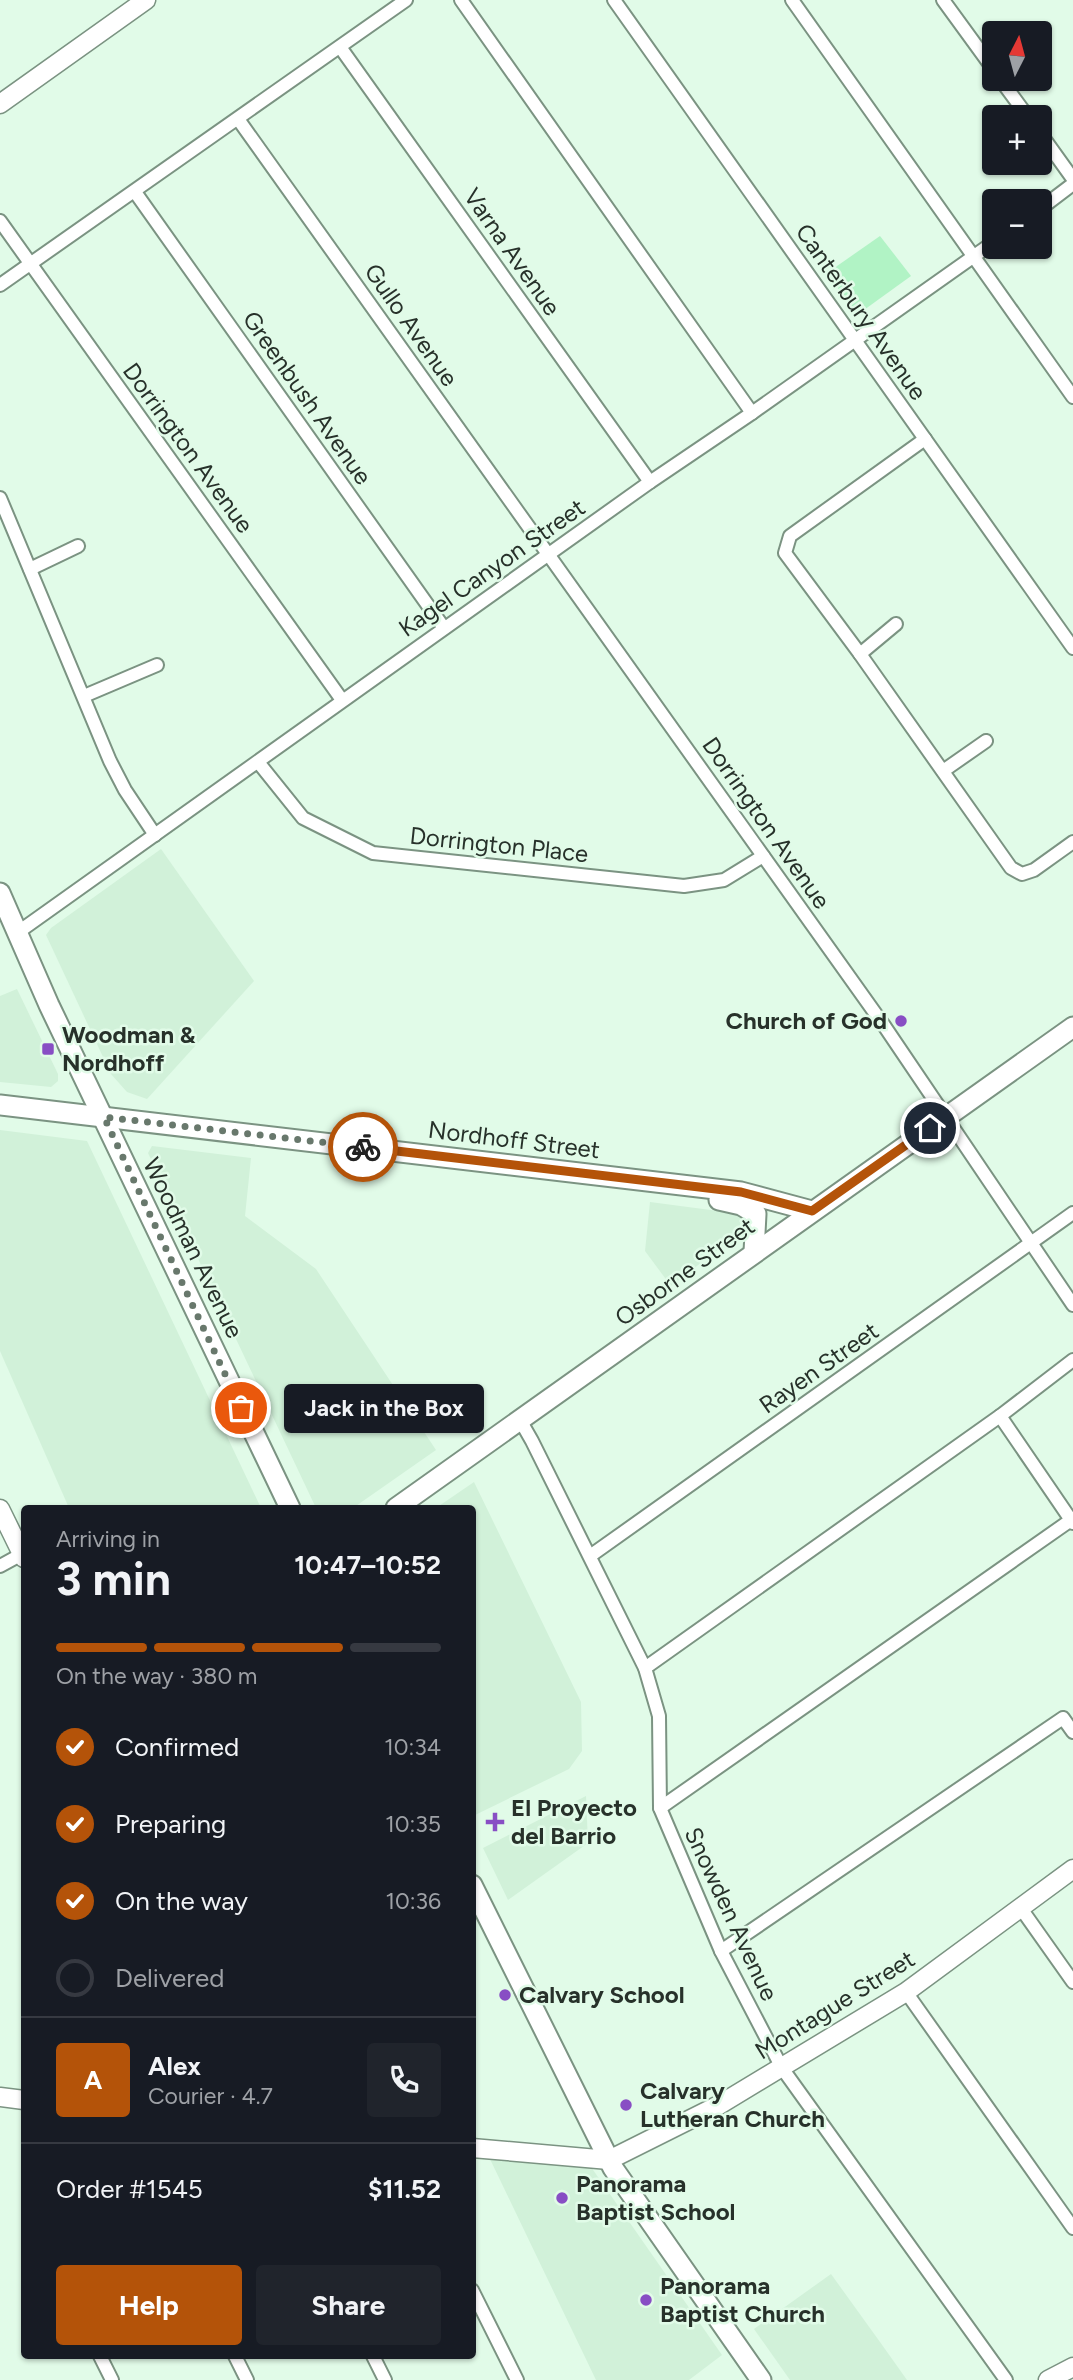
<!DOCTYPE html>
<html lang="en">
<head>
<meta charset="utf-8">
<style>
	:root { --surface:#171b24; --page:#20242c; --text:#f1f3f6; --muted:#9ea1a6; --line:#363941; --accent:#b45309 }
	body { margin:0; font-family:Figtree,sans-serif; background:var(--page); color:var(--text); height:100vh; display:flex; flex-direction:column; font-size:26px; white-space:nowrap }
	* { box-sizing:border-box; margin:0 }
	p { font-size:23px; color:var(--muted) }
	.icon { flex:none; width:38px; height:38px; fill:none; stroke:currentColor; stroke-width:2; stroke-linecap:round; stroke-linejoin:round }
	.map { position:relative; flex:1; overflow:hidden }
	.drawer { position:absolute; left:21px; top:1505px; width:455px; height:854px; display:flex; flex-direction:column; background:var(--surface); border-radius:7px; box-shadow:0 2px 5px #0004 }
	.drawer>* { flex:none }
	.needle { width:46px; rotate:6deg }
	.buttons { position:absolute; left:982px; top:21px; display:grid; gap:14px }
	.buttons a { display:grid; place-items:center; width:70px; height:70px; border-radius:7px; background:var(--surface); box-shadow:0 2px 5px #0004; font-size:35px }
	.pin { position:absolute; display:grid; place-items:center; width:60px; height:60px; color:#fff; margin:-30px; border:4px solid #fff; border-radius:50%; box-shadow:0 2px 7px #0007 }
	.courier { position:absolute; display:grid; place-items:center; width:70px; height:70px; margin:-35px; border:5px solid #b45309; border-radius:50%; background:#fff; color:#222; box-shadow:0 2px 9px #0007 }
	.bubble { position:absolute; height:49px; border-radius:7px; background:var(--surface); box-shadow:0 2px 5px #0004; font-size:23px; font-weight:700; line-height:49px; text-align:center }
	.summary em { font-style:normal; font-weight:700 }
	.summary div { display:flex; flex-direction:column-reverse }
	.summary { display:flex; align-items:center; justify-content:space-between; height:119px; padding:0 35px }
	h1 { font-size:46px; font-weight:700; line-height:52px }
	.bar { display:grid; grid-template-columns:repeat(4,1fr); gap:10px 7px; align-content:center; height:84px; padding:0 35px }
	.bar i { height:9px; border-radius:5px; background:var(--line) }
	.bar .current { background:var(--accent) }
	.bar p { grid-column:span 4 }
	.line { display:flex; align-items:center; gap:18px; padding:0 35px; border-top:2px solid var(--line) }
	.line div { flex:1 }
	.round { display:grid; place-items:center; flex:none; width:74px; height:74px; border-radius:7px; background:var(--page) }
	ol { padding:0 35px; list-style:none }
	li { display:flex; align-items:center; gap:21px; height:77px }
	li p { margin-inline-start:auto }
	li .icon { padding:7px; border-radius:50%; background:var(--accent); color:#fff; stroke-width:4 }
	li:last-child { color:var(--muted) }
	li i { width:38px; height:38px; border:4px solid var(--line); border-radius:50% }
	.primary-button { display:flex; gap:14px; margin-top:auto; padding:14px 35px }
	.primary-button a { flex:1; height:80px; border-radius:7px; background:var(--accent); color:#fff; font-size:28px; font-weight:700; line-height:80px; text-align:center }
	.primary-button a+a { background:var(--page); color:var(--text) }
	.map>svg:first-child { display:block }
</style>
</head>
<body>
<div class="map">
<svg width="1073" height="2380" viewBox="0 0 1073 2380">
	<rect width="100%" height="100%" fill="#e1fbe8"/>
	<g fill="#d1f1d9">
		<path d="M161,849L254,981L147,1099L127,1092L111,1074L46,935L51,928Z"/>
		<path d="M17,989L58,1074V1081L51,1087L0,1082V996Z"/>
		<path d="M0,1130L87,1141L261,1508H69L0,1351Z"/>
		<path d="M152,1146L251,1158L245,1216L316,1269L436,1450L353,1508H316L148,1153Z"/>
		<path d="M650,1202L741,1214L746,1220V1228L671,1286L645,1251Z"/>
		<path d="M474,1482L581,1702L582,1751L569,1769L473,1816L472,1508H436Z"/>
		<path d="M586,1796L588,1843L508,1900L483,1848Z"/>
		<path d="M489,2157L591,2167L722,2355L689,2380H596Z"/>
		<path d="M831,2274L880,2342L907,2380H790L754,2329Z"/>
	</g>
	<path fill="#b1f3c5" d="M880,236L911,276L857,315L827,273Z"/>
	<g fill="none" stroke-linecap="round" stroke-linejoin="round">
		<g stroke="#7b9382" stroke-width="16">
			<g id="street">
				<path d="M461,0L752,413"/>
				<path d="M614,0L1073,648"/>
				<path d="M792,0L1073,397"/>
				<path d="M943,0L994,70"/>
				<path d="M340,47L650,482"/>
				<path d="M1000,79L1028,117"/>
				<path d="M238,119L885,1027L1073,1305"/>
				<path d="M1040,133L1073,179"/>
				<path d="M135,192L444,628"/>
				<path d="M1040,209L1073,184"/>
				<path d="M0,221L342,700"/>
				<path d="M0,285L406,0"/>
				<path d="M925,439L790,536L785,553L860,654L1011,868L1022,874L1034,870L1073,842"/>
				<path d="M0,498L110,761L125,790L155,835"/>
				<path d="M30,569L78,546"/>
				<path d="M860,654L896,624"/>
				<path d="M84,696L157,665"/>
				<path d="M258,762L303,818L373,853L684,886L724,880L763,856"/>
				<path d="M943,771L986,741"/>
				<path d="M17,933L650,482L752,413L994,242"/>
				<path d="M1000,1416L1073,1523"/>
				<path d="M520,1420L532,1441L645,1668L659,1716L660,1808L721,1951L782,2068L1006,2380"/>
				<path d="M590,1556L1073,1213"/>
				<path d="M0,1566L22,1554"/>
				<path d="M645,1668L1000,1416L1073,1360"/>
				<path d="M660,1808L1071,1520"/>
				<path d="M1020,1907L1073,1982"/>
				<path d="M721,1951L1063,1718L1073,1732"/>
				<path d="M906,1992L1073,2228"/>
				<path d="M472,2290L517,2380"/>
				<path d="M100,2356L112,2380"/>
				<path d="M235,2356L247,2380"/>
				<path d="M373,2356L385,2380"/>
			</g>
		</g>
		<g stroke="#7b9382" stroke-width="21">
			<g id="secondary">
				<path d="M0,104L146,0"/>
				<path d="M0,1509L24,1558"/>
				<path d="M0,2097L24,2100"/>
				<path d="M472,2148L609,2160L719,2105L906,1992L1073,1869"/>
				<path d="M1048,2380L1073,2367"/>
			</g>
		</g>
		<g stroke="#7b9382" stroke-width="23">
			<g id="primary">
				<path d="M0,893L49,1005L290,1508"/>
				<path d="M0,1105L741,1192L812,1211"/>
				<path d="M719,1200L741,1205L756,1214L754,1252"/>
				<path d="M396,1508L1073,1027"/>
				<path d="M472,1885L613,2168L761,2380"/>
			</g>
		</g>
		<use href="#street" stroke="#fff" stroke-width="12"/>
		<use href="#secondary" stroke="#fff" stroke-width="18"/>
		<use href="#primary" stroke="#fff" stroke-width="19"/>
	</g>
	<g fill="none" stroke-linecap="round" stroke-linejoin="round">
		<path stroke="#68786c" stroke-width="7" stroke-dasharray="0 12.6" d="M241,1408L104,1117L363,1147"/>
		<path stroke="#b45309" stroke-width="9" d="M363,1147L741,1192L812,1211L930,1128"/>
	</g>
	<g fill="#884ec4" stroke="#e1fbe8" stroke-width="2.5">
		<circle cx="901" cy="1021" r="7"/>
		<rect x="41" y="1042" width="14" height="14" rx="3.5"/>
		<path d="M491.5 1811.5h7v7h7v7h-7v7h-7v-7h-7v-7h7z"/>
		<circle cx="505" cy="1995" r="7"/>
		<circle cx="626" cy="2105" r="7"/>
		<circle cx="562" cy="2198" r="7"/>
		<circle cx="646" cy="2300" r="7"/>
	</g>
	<g text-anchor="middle" stroke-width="5" stroke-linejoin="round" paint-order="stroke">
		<g font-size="24" fill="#27312a" stroke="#e1fbe8">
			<text transform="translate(512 252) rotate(55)" y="8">Varna Avenue</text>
			<text transform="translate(861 312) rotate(55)" y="8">Canterbury Avenue</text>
			<text transform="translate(411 325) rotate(55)" y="8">Gullo Avenue</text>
			<text transform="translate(307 398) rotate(55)" y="8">Greenbush Avenue</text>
			<text transform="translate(188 448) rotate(54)" y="8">Dorrington Avenue</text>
			<text transform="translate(492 568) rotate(-35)" y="8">Kagel Canyon Street</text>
			<text transform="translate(766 823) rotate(55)" y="8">Dorrington Avenue</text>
			<text transform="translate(499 845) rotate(6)" y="8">Dorrington Place</text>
			<text transform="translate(514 1140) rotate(7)" y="8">Nordhoff Street</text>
			<text transform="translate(193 1248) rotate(64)" y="8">Woodman Avenue</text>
			<text transform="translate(685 1272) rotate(-36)" y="8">Osborne Street</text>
			<text transform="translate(819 1368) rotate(-35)" y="8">Rayen Street</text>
			<text transform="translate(731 1914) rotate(65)" y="8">Snowden Avenue</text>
			<text transform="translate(835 2005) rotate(-32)" y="8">Montague Street</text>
		</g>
		<g font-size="24" font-weight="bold" fill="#27312a" stroke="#e1fbe8" text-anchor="start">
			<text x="887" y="1029" text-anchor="end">Church of God</text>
			<text x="62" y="1043">Woodman &amp;<tspan x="62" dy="28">Nordhoff</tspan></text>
			<text x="511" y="1816">El Proyecto<tspan x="511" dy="28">del Barrio</tspan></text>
			<text x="519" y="2003">Calvary School</text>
			<text x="640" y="2099">Calvary<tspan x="640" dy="28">Lutheran Church</tspan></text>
			<text x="576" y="2192">Panorama<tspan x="576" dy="28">Baptist School</tspan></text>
			<text x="660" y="2294">Panorama<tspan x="660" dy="28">Baptist Church</tspan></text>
		</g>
	</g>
</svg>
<div class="buttons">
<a><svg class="needle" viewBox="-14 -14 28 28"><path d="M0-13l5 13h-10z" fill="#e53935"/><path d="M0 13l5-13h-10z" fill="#9ea1a6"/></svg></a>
<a>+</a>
<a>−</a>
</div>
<div class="pin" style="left:241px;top:1408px;background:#ea580c"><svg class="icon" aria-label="bag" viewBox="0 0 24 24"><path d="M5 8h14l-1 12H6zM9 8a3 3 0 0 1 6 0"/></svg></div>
<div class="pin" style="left:930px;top:1128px;background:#1f2937"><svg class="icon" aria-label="home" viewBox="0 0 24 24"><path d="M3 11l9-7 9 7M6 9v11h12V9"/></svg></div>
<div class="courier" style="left:363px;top:1147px"><svg class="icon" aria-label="bike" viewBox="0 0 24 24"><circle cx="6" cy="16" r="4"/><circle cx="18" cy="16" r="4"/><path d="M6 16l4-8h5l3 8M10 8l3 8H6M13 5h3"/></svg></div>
<div class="bubble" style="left:284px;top:1384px;width:200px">Jack in the Box</div>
<section class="drawer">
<div class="summary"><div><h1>3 min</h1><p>Arriving in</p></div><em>10:47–10:52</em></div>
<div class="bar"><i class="current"></i><i class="current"></i><i class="current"></i><i></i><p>On the way · 380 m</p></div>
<ol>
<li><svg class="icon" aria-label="check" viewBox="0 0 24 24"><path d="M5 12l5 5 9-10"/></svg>Confirmed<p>10:34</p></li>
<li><svg class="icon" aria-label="check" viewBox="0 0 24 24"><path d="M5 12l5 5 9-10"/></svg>Preparing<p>10:35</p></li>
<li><svg class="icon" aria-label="check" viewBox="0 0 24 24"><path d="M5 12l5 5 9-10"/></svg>On the way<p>10:36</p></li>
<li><i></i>Delivered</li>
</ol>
<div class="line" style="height:126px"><b class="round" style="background:var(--accent);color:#fff">A</b><div><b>Alex</b><p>Courier · 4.7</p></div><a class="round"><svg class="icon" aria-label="phone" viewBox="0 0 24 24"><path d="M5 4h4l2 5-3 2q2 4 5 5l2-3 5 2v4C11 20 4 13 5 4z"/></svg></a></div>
<div class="line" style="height:91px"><div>Order #1545</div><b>$11.52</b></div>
<div class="primary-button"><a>Help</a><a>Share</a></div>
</section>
</div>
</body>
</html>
